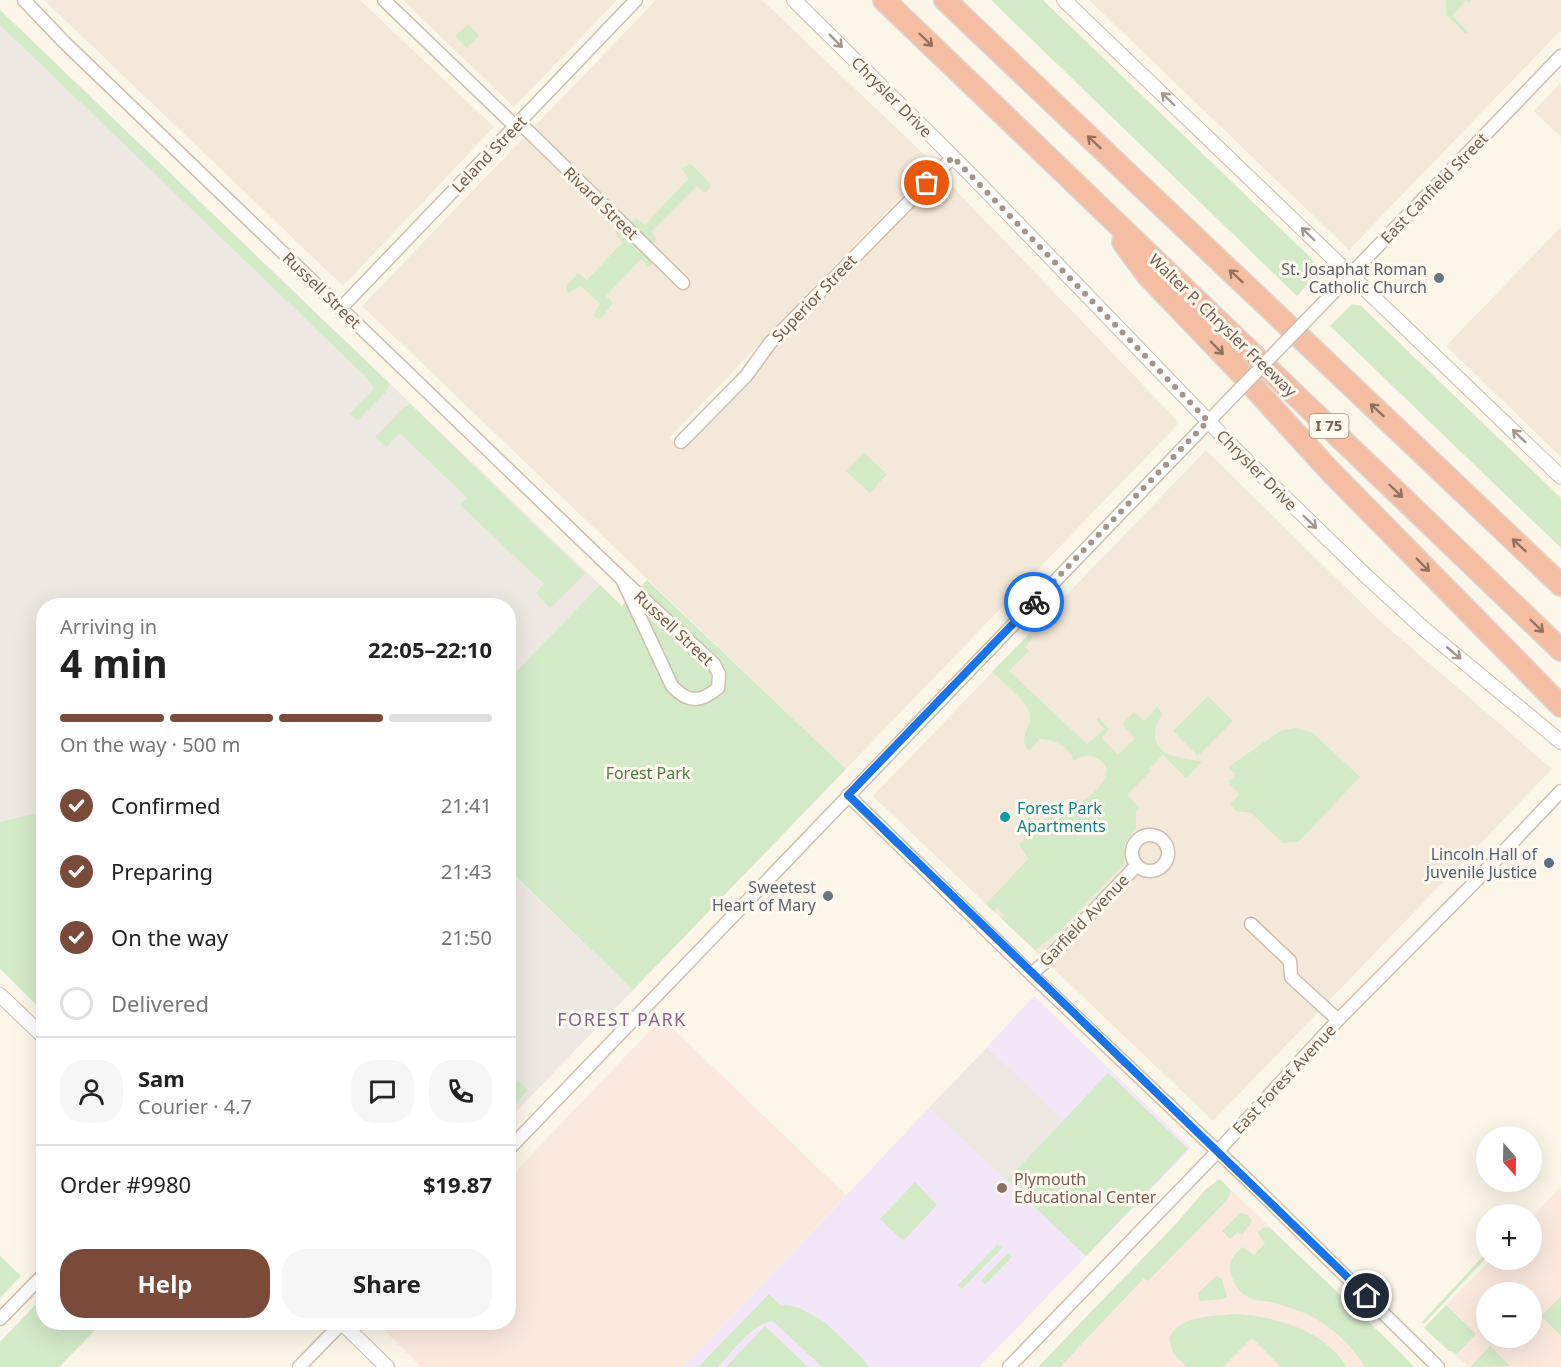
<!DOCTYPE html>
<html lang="en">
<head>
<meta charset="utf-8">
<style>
	:root { --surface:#fff; --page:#f6f6f6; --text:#222; --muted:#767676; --line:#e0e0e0; --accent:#794b38 }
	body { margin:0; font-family:"Noto Sans",sans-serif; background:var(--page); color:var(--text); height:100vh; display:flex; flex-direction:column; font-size:22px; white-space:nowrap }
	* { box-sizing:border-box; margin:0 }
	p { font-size:20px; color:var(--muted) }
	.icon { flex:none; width:33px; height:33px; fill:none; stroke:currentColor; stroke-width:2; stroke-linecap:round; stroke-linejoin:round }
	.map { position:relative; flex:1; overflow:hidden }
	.panel { position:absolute; left:36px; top:598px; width:480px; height:732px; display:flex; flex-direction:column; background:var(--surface); border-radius:24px; box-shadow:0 6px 24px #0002 }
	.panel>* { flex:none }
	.needle { width:39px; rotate:160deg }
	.tools { position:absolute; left:1476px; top:1126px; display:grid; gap:12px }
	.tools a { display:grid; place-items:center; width:66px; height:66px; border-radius:50%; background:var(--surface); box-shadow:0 6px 24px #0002; font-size:30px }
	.pin { position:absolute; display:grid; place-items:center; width:51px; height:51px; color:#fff; margin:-26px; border:3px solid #fff; border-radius:50%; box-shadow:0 2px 6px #0007 }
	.courier { position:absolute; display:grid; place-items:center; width:60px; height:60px; margin:-30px; border:4px solid #1a73e8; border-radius:50%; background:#fff; color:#222; box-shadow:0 2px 8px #0007 }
	.overview em { font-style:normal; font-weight:700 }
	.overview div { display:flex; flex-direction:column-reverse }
	.overview { display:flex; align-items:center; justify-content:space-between; height:102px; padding:0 24px }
	h1 { font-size:39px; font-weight:700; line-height:45px }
	.bar { display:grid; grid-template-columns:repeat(4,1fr); gap:9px 6px; align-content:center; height:72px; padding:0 24px }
	.bar i { height:8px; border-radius:4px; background:var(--line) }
	.bar .active { background:var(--accent) }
	.bar p { grid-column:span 4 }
	.line { display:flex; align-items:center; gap:15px; padding:0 24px; border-top:2px solid var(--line) }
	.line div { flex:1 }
	.round { display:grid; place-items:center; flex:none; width:63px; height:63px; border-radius:24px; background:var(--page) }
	ol { padding:0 24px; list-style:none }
	li { display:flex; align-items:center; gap:18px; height:66px }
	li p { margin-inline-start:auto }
	li .icon { padding:6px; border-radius:50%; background:var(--accent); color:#fff; stroke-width:4 }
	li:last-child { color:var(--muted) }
	li i { width:33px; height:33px; border:3px solid var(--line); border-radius:50% }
	.button { display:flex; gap:12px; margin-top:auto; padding:12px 24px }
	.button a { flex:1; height:69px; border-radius:24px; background:var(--accent); color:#fff; font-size:24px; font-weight:700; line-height:69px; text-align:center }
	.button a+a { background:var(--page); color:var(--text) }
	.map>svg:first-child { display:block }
</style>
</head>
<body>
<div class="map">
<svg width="1561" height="1367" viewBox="0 0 1561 1367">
	<rect width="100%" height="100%" fill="#fcf6e9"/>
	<g fill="#f4e9d8">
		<path d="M44,0H360L494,127L343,286Z"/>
		<path d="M403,0H617L514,107Z"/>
		<path d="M656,0H762L933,163L669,438L681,451L747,384L774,347L942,176L1176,419L1177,425L846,769L362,306Z"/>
		<path d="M1089,0H1561V30L1349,250Z"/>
		<path d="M1561,82V137L1534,111Z"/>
		<path d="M1561,227V457L1446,346Z"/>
		<path d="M1206,450L1379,620L1552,769L1213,1121L873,796Z"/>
	</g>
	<g fill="#fce9de" fill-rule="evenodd">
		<path d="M662,1018L846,1195L684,1367H421L377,1323H508L509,1178Z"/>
		<path d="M1220,1179L1372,1326L1396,1367H1038L1174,1226L1206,1189Z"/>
		<path d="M1561,1186V1367H1468L1424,1328L1490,1260H1532V1217ZM1486,1293H1532V1338H1486Z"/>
	</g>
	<g fill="#ede8e2">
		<path d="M0,10L600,585L509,680L508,606H44L43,1011L0,969Z"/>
		<path d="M508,870L633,990L509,1119H508Z"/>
		<path d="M987,1047L1065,1120L1007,1182L929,1108Z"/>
	</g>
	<path fill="#f3e6f9" d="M1034,996L1191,1148L979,1367H684L929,1108L1007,1181L1064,1121L987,1047Z"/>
	<g fill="#d3eac7">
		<path d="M991,0H1043L1310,257L1315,266V276L1297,296Z"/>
		<path d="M1446,0H1472L1469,3L1466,1L1452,15L1468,32L1466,34L1446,15Z"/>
		<path d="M0,10L390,384L386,392L358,420L349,414L374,389L367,378L0,25Z"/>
		<path d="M468,24L478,34V37L467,48L455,36Z"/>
		<path d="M689,164L693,166L710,184V188L705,193L697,186L651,232L657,240L653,245L631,223L636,218L645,225L689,178L681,169Z"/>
		<path d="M619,229L653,263L649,267L641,259L606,296L613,303L602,317L598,319L593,316L600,304L581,286L568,293L566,290L567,285L578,273L587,280L623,242L615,234Z"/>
		<path d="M1352,304L1361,306L1561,498V548L1330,326Z"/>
		<path d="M410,404L585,574L550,608L536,593L544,584L460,505L467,498L400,433L386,447L375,437L403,408Z"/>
		<path d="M864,453L887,474L870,493L846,471Z"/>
		<path d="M647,580L846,769L633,990L509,870L508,680L600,585L622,606Z"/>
		<path d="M1029,634L1033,638L1025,647L1029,651L1009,671L1087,744L1104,729L1096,720L1099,718L1109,729L1102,738L1118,755L1135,738L1122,724L1134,712L1144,721L1157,707L1163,714C1150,730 1152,749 1173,756C1183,759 1193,759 1202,762L1186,778L1163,755L1149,769L1151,771L1127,795L1139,807L1136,811V828L1125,843L1124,864L1060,931L1035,950L1001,918L1004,915L997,908L994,912L986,904L1028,859L1019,844L1050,814L1058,820C1074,803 1103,795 1107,770C1100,755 1088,752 1074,760C1067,746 1056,740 1040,739L1029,751C1015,735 1035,728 1029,711C1025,700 1002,681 992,672Z"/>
		<path d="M1208,696L1233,721L1198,756L1173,731Z"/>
		<path d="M1296,728L1313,733L1360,777L1298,842L1283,843L1251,813L1236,811L1230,804L1239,794L1228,782L1236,774L1228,767L1282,730Z"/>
		<path d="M33,814H43V1011L0,969V822Z"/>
		<path d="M509,1072L528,1090L509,1111H508Z"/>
		<path d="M1108,1073L1188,1149L1086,1256L1007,1180Z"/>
		<path d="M1220,1179L1231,1191L1228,1199L1148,1281L1144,1278L1060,1367H1038L1174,1226L1206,1189Z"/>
		<path d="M915,1182L937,1205L903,1241L880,1219Z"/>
		<path d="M1240,1213L1248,1215L1252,1221L1242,1235L1238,1232L1230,1239L1222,1231Z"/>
		<path d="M1269,1227L1401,1353L1414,1367H1365C1351,1344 1331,1326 1307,1314C1295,1309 1283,1305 1271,1302C1264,1301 1255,1301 1248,1297C1236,1292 1225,1270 1233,1257C1235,1253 1239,1250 1242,1247L1254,1255L1265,1243L1260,1237L1258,1232L1263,1228Z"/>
		<path d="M998,1244L1002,1248L962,1289L958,1285Z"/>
		<path d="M1008,1253L1012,1257L985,1285L981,1280Z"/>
		<path d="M1486,1253V1258L1425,1323H1421Z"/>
		<path d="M0,1256L21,1276L0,1298Z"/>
		<path d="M1216,1276L1222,1279L1227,1297L1223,1299L1200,1301L1198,1293Z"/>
		<path d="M769,1294L779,1304L797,1307L825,1322L862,1358L869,1367H822L773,1321C753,1323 731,1353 718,1367H698Z"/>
		<path d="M1561,1296V1336L1541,1316Z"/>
		<path d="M43,1297L44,1323H102L59,1367H0V1342Z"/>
		<path d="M1446,1305L1476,1334L1456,1355L1452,1351H1449L1424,1328Z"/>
		<path d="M1235,1314C1275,1316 1324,1330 1347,1367H1281L1252,1338L1223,1367H1187L1173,1354L1169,1338C1179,1315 1214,1316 1235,1314Z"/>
		<path d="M765,1326L808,1367H726Z"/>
		<path d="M1490,1346L1510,1366L1470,1367Z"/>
	</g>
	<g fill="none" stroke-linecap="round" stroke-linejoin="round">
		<g stroke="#cebfaf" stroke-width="15">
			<g id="minor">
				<path d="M24,0L64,42L622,579"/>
				<path d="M384,0L515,126"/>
				<path d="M519,122L683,283"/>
				<path d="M1326,300L1561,56"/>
				<path d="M341,308L636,0"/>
				<path d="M681,442L746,376L770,343L953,157"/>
				<path d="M622,579L714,664L719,674L718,688C700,703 688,703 672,686Z"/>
				<path d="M848,795L1031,974L1254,1186L1438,1367"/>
				<circle cx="1150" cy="853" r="18"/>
				<path d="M1251,924L1290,961L1291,977L1338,1020"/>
				<path d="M1031,974L1043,964L1137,865"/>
				<path d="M508,1150L1234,395"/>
				<path d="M0,1319L44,1274"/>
				<path d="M299,1367L342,1323"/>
				<path d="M1009,1367L1218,1151L1338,1020L1470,887L1561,791"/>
			</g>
		</g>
		<g stroke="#cebfaf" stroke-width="16">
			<g id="tertiary">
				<path d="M794,0L969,173L1240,454L1365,575L1424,629L1561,742"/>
				<path d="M1064,0L1561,477"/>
				<path d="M0,995L44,1037"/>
				<path d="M342,1323L387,1367"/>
			</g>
		</g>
		<g stroke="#dcd5d1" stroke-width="24">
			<g id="motorway">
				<path d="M884,0L1561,650"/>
				<path d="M945,0L1561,585"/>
				<path d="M1123,242L1147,275L1238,370L1330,471L1561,706"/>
			</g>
		</g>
		<use href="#minor" stroke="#fff" stroke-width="12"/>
		<use href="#tertiary" stroke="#fff" stroke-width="14"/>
		<use href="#motorway" stroke="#f5bea2" stroke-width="21"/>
		<g stroke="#cebfaf" stroke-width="15" stroke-linecap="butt">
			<path id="minor-bridge" d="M1234,395L1326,300"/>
		</g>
		<use href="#minor-bridge" stroke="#fff" stroke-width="12"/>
	</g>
	<defs><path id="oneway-shaft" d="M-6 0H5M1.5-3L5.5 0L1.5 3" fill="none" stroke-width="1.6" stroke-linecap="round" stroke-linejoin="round" transform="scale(1.5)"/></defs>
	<g stroke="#90725e">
		<use href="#oneway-shaft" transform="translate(926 40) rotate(44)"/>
		<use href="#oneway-shaft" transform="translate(1094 142) rotate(-137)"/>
		<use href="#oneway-shaft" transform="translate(1236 276) rotate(-137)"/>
		<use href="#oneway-shaft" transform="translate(1217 348) rotate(46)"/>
		<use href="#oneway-shaft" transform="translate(1377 410) rotate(-137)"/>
		<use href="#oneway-shaft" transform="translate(1396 491) rotate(44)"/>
		<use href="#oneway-shaft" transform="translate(1519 545) rotate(-137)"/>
		<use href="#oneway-shaft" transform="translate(1423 565) rotate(45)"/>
		<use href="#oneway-shaft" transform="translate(1537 626) rotate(44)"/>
	</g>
	<g stroke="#a7978b">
		<use href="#oneway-shaft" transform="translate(836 41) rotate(45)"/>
		<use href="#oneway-shaft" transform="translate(1168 99) rotate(-136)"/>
		<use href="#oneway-shaft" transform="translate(1308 234) rotate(-136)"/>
		<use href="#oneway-shaft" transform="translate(1519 436) rotate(-136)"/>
		<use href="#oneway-shaft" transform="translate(1310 522) rotate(44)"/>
		<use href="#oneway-shaft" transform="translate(1454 653) rotate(40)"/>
	</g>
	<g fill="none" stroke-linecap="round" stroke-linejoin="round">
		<path stroke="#a69484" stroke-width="6" stroke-dasharray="0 10.8" d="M927,183L953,157L1208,421L1034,602"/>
		<path stroke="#1a73e8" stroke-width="8" d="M1034,602L848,795L1367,1296"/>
	</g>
	<g fill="#6b7280" stroke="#fffaf0" stroke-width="2">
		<circle cx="1439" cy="278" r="6"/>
		<circle cx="828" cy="896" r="6"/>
	</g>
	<circle fill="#0f9aa8" stroke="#fffaf0" stroke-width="2" cx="1005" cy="817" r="6"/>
	<circle fill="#5c6f8a" stroke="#fffaf0" stroke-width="2" cx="1549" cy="863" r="6"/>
	<circle fill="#8d6e63" stroke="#fffaf0" stroke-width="2" cx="1002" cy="1188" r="6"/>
	<g text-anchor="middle" stroke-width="6" stroke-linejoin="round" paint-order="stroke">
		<rect fill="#fffaf0" stroke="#a08e7e" stroke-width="1.5" x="1309.5" y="414" width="39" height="24" rx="4.5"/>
		<g font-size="15" font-weight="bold" fill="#775f4d">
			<text x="1329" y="431">I 75</text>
		</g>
		<g font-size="16" fill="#775f4d" stroke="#fffaf0">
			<text transform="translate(892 97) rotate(45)" y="6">Chrysler Drive</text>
			<text transform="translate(489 154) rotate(-46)" y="6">Leland Street</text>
			<text transform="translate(1434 188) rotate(-46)" y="6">East Canfield Street</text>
			<text transform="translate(601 203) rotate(44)" y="6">Rivard Street</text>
			<text transform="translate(322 290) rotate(44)" y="6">Russell Street</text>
			<text transform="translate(814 298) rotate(-46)" y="6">Superior Street</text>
			<text transform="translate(1223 325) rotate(44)" y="6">Walter P. Chrysler Freeway</text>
			<text transform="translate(1257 470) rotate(45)" y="6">Chrysler Drive</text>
			<text transform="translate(674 628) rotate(43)" y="6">Russell Street</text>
			<text transform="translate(1084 920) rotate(-46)" y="6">Garfield Avenue</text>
			<text transform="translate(1284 1079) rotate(-47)" y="6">East Forest Avenue</text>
		</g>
		<g font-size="16" fill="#5b616d" stroke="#fffaf0" text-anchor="end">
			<text x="1427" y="275">St. Josaphat Roman<tspan x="1427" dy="18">Catholic Church</tspan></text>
			<text x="816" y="893">Sweetest<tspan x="816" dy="18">Heart of Mary</tspan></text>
		</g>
		<g font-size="16" fill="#517c44" stroke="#fffaf0">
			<text x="648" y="779">Forest Park</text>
		</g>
		<g font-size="16" fill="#0d838f" stroke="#fffaf0" text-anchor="start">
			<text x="1017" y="814">Forest Park<tspan x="1017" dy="18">Apartments</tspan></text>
		</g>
		<g font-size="16" fill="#4e5e75" stroke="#fffaf0" text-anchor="end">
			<text x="1537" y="860">Lincoln Hall of<tspan x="1537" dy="18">Juvenile Justice</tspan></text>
		</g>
		<g font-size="16" fill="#785e54" stroke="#fffaf0" text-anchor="start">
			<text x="1014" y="1185">Plymouth<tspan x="1014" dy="18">Educational Center</tspan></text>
		</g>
		<g font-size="18" letter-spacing="1.5" fill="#876592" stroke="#fffaf0">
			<text x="622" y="1026">FOREST PARK</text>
		</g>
	</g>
</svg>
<div class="tools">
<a><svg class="needle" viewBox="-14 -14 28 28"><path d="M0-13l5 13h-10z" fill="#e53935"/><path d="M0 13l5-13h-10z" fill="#767676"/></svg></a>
<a>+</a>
<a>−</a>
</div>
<div class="pin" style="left:927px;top:183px;background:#ea580c"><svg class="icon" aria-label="bag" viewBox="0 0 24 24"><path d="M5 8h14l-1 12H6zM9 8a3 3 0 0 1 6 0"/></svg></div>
<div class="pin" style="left:1367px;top:1296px;background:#1f2937"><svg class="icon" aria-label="home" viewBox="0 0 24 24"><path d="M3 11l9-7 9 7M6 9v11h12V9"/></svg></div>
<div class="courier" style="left:1034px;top:602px"><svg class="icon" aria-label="bike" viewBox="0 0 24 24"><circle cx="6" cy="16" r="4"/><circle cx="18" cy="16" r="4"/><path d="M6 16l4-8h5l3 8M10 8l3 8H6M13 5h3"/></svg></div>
<section class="panel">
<div class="overview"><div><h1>4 min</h1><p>Arriving in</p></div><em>22:05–22:10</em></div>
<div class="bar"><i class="active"></i><i class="active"></i><i class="active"></i><i></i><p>On the way · 500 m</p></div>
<ol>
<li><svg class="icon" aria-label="check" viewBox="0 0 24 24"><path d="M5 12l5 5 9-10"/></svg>Confirmed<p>21:41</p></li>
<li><svg class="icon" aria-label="check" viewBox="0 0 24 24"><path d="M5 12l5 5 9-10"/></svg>Preparing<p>21:43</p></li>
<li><svg class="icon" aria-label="check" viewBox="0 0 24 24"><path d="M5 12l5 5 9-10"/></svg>On the way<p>21:50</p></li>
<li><i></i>Delivered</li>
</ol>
<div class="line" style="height:108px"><a class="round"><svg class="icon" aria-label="person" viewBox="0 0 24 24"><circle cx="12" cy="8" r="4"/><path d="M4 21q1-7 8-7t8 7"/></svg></a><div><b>Sam</b><p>Courier · 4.7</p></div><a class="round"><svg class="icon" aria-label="chat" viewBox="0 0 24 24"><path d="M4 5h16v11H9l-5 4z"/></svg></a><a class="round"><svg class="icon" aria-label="phone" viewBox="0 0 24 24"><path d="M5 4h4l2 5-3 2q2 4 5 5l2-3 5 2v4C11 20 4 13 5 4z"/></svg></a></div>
<div class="line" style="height:78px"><div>Order #9980</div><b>$19.87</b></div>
<div class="button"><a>Help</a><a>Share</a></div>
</section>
</div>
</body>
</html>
